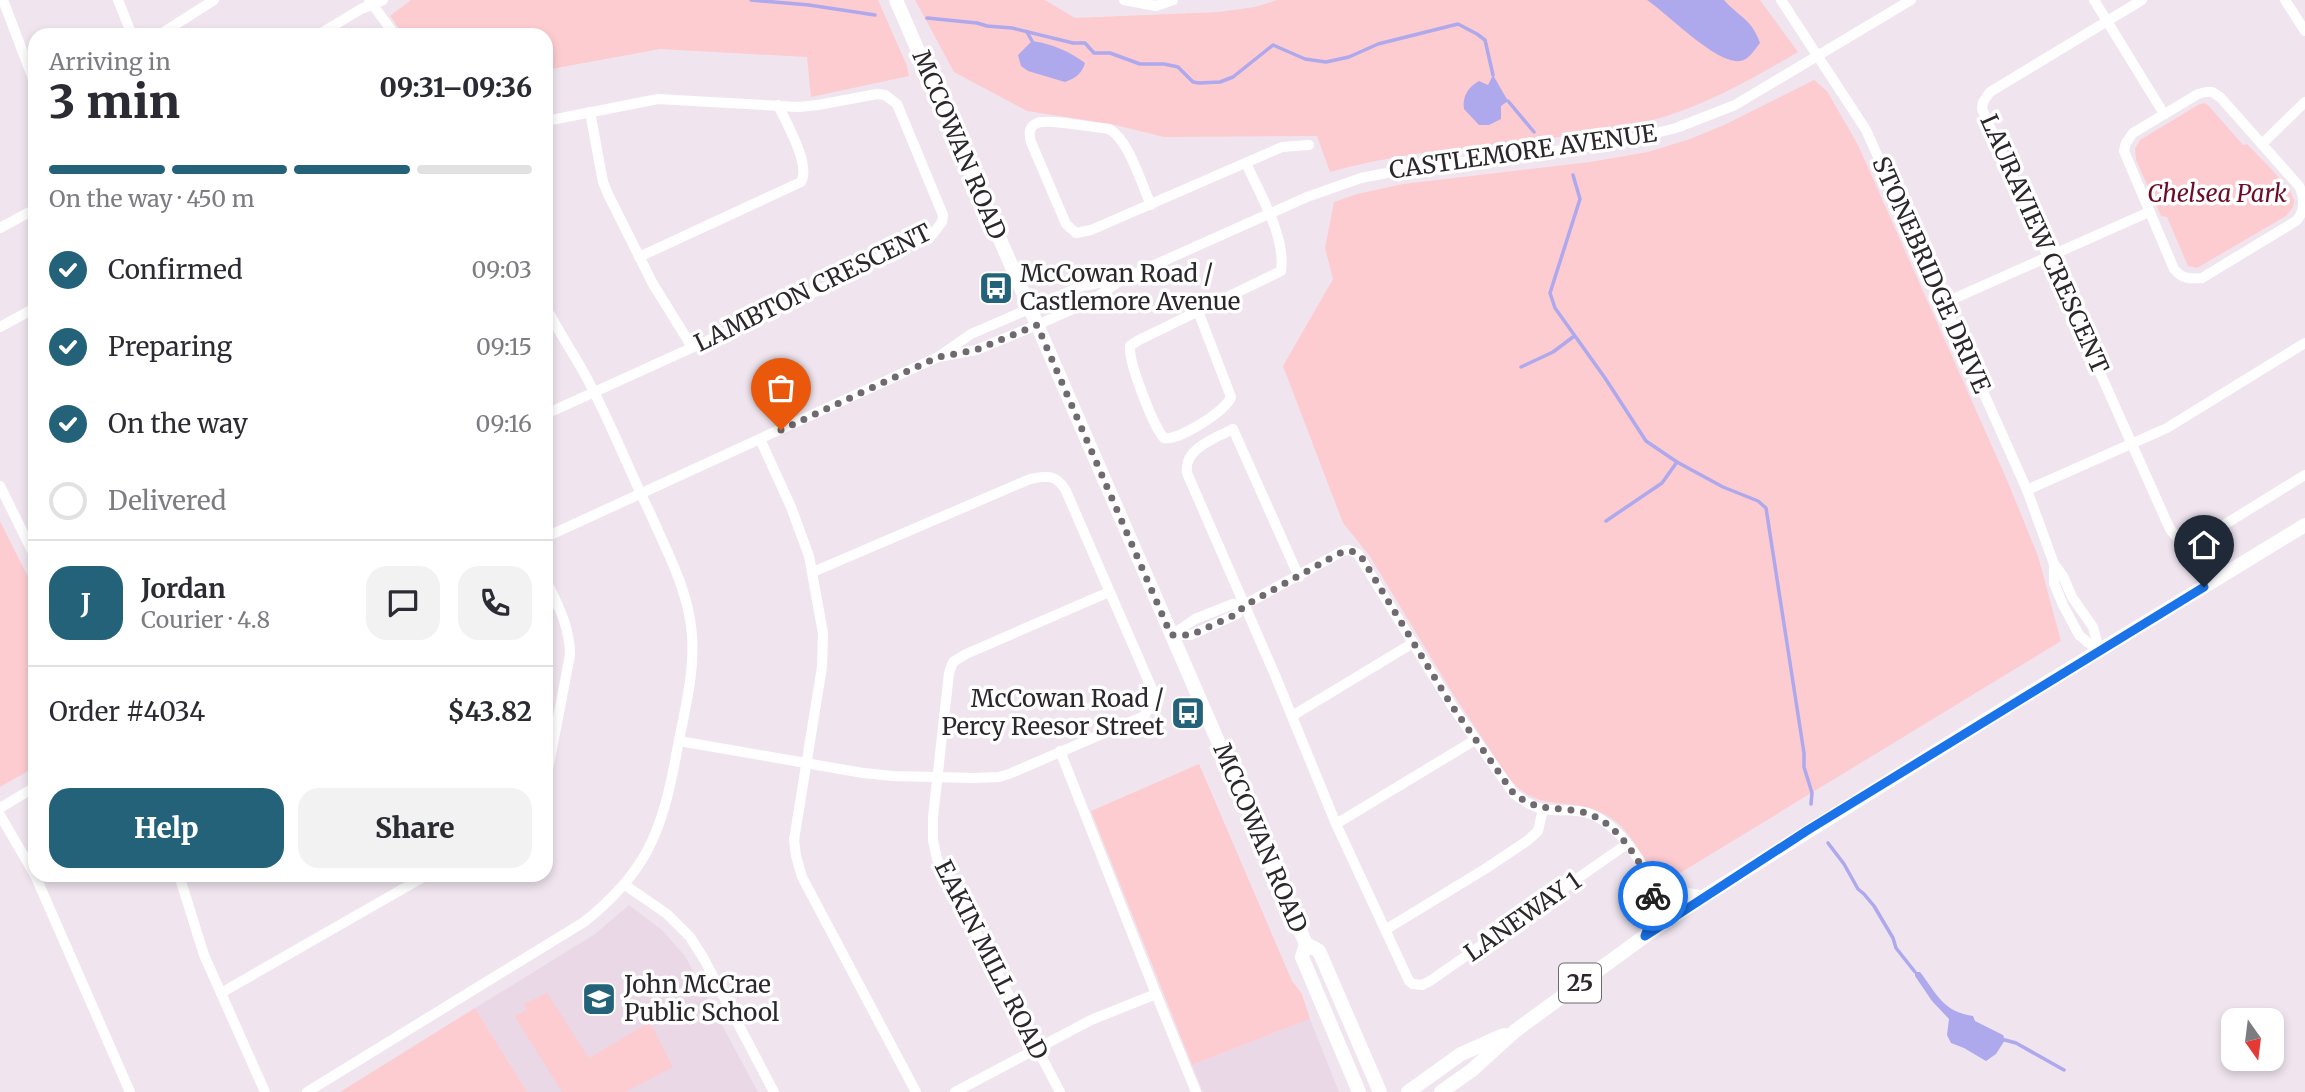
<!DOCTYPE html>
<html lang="en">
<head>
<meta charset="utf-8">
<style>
	:root { --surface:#fff; --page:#f2f2f3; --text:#2b2b33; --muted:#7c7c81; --line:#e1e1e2; --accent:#236278 }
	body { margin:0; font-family:Merriweather,serif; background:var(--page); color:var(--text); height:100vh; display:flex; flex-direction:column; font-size:26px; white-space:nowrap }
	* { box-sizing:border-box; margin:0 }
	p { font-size:23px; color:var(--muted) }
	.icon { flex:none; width:38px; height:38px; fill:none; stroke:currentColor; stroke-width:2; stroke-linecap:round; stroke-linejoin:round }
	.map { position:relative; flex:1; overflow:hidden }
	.details { position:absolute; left:28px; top:28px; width:525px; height:854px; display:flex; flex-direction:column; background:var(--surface); border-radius:21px; box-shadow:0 4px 10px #0003 }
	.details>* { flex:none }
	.needle { width:46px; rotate:166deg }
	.fabs { position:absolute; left:2221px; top:1008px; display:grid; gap:14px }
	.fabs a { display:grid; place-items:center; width:63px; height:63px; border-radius:14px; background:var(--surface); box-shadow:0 4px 10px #0003; font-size:35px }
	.pin { position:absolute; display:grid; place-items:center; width:60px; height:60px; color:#fff; margin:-72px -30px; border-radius:50% 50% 50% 0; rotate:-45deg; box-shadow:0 0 7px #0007 }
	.pin .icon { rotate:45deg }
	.courier { position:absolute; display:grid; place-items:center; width:70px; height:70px; margin:-35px; border:5px solid #1a73e8; border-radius:50%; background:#fff; color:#222; box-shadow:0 2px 9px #0007 }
	.summary em { font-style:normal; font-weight:800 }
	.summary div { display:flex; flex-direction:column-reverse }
	.summary { display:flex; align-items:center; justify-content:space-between; height:119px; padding:0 21px }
	h1 { font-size:46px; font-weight:800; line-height:52px }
	.bar { display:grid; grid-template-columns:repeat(4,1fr); gap:10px 7px; align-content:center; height:84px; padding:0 21px }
	.bar i { height:9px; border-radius:5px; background:var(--line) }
	.bar .on { background:var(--accent) }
	.bar p { grid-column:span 4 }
	.line { display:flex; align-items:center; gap:18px; padding:0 21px; border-top:2px solid var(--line) }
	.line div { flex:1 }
	.round { display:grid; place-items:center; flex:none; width:74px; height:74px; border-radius:21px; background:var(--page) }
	ol { padding:0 21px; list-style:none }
	li { display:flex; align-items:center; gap:21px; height:77px }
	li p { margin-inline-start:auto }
	li .icon { padding:7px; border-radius:50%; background:var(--accent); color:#fff; stroke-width:4 }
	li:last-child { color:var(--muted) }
	li i { width:38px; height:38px; border:4px solid var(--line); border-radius:50% }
	.primary-button { display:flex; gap:14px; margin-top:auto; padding:14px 21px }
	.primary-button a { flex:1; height:80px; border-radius:21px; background:var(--accent); color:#fff; font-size:28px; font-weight:800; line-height:80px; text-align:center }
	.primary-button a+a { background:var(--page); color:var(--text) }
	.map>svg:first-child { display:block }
</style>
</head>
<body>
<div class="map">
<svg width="2305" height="1092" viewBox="0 0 2305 1092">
	<rect width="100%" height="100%" fill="#f0e5ef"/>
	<g fill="#ead8e7">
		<path d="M629,905L662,930L685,956L758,1092H527L475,1008L595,934Z"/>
		<path d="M1310,1019L1339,1092H1203L1192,1065Z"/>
	</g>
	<g fill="#fdccd0">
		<path d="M411,0H878L907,66L909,76L811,97L807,57L660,49L546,70V35H404L390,16Z"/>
		<path d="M915,0H1045L1075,18L1219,12L1255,7L1277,0H1760L1798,52C1744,84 1695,111 1634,125C1604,132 1574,135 1544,139C1472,147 1400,152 1330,172L1317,136L1164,137L1111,124L1027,111L954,72Z"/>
		<path d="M1814,80L1827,91L1858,145L2007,480L2038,556L2061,641L1662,884C1642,863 1635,833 1609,817C1572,793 1539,817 1508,777L1453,694L1369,555L1343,523L1283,366L1333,279L1325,248L1334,202L1357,194L1403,184L1590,162L1648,152L1690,139L1724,125Z"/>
		<path d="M2204,103L2208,105L2243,145L2247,144C2257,155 2293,188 2294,201C2294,208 2290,211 2286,216L2197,268L2188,266L2167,217L2161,216L2136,160L2135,149L2140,140L2198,105Z"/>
		<path d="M0,521L35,591V767L0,787Z"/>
		<path d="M1199,764L1292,981L1302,994L1310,1019L1192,1065L1091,811Z"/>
		<path d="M547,993L589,1058L650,1022L673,1067L625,1092H562L515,1017L527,1009L524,1004Z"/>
		<path d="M475,1008L527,1092H340Z"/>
	</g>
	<g fill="#aea8ed">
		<path d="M1647,0H1724C1740,18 1751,18 1760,43C1754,50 1749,60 1740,61C1716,64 1668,14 1647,0Z"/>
		<path d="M1032,41C1052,44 1069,51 1085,63C1082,74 1075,78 1065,82L1028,71L1021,66L1018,55Z"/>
		<path d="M1493,75L1508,101L1501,106V119L1489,125H1479L1464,109C1462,97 1468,87 1479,81L1488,85Z"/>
		<path d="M1915,972H1920C1937,994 1943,1012 1973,1016L1975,1021L2003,1035L2005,1040L1996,1054L1986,1061L1964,1048L1951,1043L1947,1035L1949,1019L1932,1001L1915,976Z"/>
	</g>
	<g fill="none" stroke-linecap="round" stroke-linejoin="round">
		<g stroke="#aea8ed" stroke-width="3.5">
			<path d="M751,0L809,5L875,15"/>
			<path d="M927,18L977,23L987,26L1012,28L1073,43H1085L1094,53H1110L1140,64H1164L1178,67L1193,82L1199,83L1220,82L1233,77L1273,45L1305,59L1326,62L1349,57L1378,44L1458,24L1477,34L1485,40L1493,75"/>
			<path d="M1027,32L1032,41"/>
			<path d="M1508,101L1534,132"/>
			<path d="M1573,175L1580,199L1550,293L1555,308L1605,378L1646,441L1677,462L1723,487L1758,501L1766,508L1804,753V767L1812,793L1811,804"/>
			<path d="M1521,367L1553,352L1573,337"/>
			<path d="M1606,521L1662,483L1677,462"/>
			<path d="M1828,843L1844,864L1858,889L1864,894L1874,906L1893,938L1896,948L1915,972"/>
			<path d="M2005,1040L2016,1043L2064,1070"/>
		</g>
		<g stroke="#fff" stroke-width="10">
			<path d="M3,0L35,84"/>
			<path d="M118,0L132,35"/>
			<path d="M369,0L395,35"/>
			<path d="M1124,0L1156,6L1173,0"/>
			<path d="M1781,0L1866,130L2027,490L2054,564V583L2063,605L2079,635L2099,652"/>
			<path d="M2094,0L2164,114"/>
			<path d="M2142,0L1990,92L1983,102L1982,109L2169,527C2178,543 2184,543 2201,539L2305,475"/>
			<path d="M2285,0L2305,31"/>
			<path d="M159,35L214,0"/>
			<path d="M318,35L361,9L383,0"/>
			<path d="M2206,92H2212L2220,97L2299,186C2305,198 2305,212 2296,221L2202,278C2190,279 2182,279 2174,269L2124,151L2126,143L2133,133L2198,94Z"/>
			<path d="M590,112L603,182L608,194L653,284L692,347"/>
			<path d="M546,121L658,99L798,107L818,105L877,94L885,95L897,104L943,215L942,222L932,235L876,259L839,281L546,414"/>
			<path d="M2262,144L2305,102"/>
			<path d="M1151,205C1141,183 1129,140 1109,129C1095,128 1047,118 1037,123C1028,127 1029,134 1031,142L1066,224L1076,233L1091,230L1282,147L1309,145"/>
			<path d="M0,228L35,209"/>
			<path d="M639,257L801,182C811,164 786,123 778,105"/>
			<path d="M1944,303L2149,212"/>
			<path d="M1198,311L1231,397C1226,411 1178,441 1164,438C1153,426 1128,361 1130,346L1139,340L1281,271C1286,236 1260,195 1246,163"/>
			<path d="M0,327L35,308"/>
			<path d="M938,357L976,350L1037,325L1091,301L1123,279L1307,197L1361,178L1418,167L1612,144L1676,128L1735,105L1911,0"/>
			<path d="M760,439L791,507L809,556L823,633L822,667L794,840L796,856L802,877L916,1092"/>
			<path d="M0,486L35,557"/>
			<path d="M2027,490L2167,428L2305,343"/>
			<path d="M546,537L938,357L971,334L1029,309L1082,286L1120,279"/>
			<path d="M2054,564L2063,576L2072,597L2093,627L2099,650"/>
			<path d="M1299,577L1233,429C1215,438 1183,449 1187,473L1275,675L1336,824L1409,981L1413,984L1422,985L1430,981L1627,844"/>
			<path d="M546,580C558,605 570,627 570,655L546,780"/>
			<path d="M1172,635H1191L1237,614L1244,605L1343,551L1349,550L1358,554L1452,706L1514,794C1522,800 1532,807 1543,809C1559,812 1575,808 1591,814C1620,826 1655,873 1654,905C1654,916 1648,926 1645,936"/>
			<path d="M1172,635L1195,619L1233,604L1244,605"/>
			<path d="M1292,716L1413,643"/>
			<path d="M679,741L863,773L893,776L974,778L999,777L1009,774L1144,716C1151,706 1153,700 1152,689L1066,491C1057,475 1048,475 1030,479L813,572"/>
			<path d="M0,808L35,787"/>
			<path d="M0,815L35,875"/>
			<path d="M1336,824L1475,740"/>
			<path d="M35,875L130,1092"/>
			<path d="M179,875L204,955L265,1092"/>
			<path d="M1650,881L1664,889L1705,896"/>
			<path d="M625,885L667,914L690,937L704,959L774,1092"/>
			<path d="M1385,930L1485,869L1527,841L1538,831L1543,809"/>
			<path d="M221,993L427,875"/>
			<path d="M1156,994L1196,1092"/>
			<path d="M307,1092L584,922C646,873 662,832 676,756C683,717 695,675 692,635C689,592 668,554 651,515C631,474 614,431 593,390C579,361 560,335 546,307"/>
			<path d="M955,1092L1091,1020L1156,994L1060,751"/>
			<path d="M1060,1092L937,859L933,840V817L949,673L953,662L966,654L1109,592"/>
		</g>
		<g stroke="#fff" stroke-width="14">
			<path d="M896,0L1306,944L1319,951L1380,1092"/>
			<path d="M1306,944L1302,957L1359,1092"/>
			<path d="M1408,1092L1461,1054L1504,1035"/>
			<path d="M1441,1092L1472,1070L1515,1031L1645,936L1705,896L1994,715L2305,525"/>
		</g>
	</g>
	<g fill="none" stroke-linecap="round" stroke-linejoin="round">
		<path stroke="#706a70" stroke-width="7" stroke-dasharray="0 12.6" d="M781,430L938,357L976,350L1037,325L1171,635H1191L1237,614L1244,606L1338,554C1348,549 1355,550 1362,558L1452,706L1514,794C1537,810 1545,807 1571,810C1601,813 1619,832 1635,856C1643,869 1651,880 1653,896"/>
		<path stroke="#1a73e8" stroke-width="9" d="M1653,896V914L1645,936L1808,830L2204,587"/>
	</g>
	<defs>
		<g id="bus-square" transform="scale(1.75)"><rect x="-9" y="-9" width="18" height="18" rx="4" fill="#236278" stroke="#fff"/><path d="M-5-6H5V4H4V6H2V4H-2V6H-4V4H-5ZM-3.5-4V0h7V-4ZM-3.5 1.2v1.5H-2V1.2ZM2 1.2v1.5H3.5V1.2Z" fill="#fff"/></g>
		<g id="school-square" transform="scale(1.75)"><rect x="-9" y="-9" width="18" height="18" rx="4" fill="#236278" stroke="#fff"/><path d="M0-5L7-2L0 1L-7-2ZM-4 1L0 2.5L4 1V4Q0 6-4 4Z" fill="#fff"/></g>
	</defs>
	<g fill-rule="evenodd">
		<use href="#bus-square" x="996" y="288"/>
		<use href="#bus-square" x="1188" y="713"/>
		<use href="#school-square" x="599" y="999"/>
	</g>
	<g text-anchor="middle" stroke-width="7" stroke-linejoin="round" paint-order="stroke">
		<rect fill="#fff" stroke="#6b686b" stroke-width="2" x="1559" y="963.5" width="42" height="39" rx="5"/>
		<g font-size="23" font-weight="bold" fill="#2b272b">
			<text x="1580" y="991">25</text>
		</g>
		<g font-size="24" fill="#2b272b" stroke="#fff">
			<text transform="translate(959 145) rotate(67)" y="8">MCCOWAN ROAD</text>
			<text transform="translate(1523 152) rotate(-8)" y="8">CASTLEMORE AVENUE</text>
			<text transform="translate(2044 244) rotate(66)" y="8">LAURAVIEW CRESCENT</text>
			<text transform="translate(1931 275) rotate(66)" y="8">STONEBRIDGE DRIVE</text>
			<text transform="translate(813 288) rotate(-26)" y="8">LAMBTON CRESCENT</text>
			<text transform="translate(1260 838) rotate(67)" y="8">MCCOWAN ROAD</text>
			<text transform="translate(1523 917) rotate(-35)" y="8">LANEWAY 1</text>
			<text transform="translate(991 960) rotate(63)" y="8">EAKIN MILL ROAD</text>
		</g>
		<g font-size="24" font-style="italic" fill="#6d0c28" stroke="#fff">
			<text x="2217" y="202">Chelsea Park</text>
		</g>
		<g font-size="24" fill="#2b272b" stroke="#fff" text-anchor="start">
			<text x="1020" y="282">McCowan Road /<tspan x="1020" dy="28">Castlemore Avenue</tspan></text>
			<text x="1164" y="707" text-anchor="end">McCowan Road /<tspan x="1164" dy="28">Percy Reesor Street</tspan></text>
			<text x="624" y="993">John McCrae<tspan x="624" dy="28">Public School</tspan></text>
		</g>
	</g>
</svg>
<div class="fabs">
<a><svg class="needle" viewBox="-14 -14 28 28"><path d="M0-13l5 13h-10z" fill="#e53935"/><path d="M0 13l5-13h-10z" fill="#7c7c81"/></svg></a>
</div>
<div class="pin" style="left:781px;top:430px;background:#ea580c"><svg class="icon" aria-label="bag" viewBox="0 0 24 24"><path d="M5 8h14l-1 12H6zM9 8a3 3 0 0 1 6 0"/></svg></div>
<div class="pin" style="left:2204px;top:587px;background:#1f2937"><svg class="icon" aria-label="home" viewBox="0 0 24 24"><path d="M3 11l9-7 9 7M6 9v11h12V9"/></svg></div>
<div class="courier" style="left:1653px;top:896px"><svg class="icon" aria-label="bike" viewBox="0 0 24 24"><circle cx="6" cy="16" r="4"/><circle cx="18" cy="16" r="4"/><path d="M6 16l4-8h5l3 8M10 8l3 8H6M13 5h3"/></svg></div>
<section class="details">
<div class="summary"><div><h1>3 min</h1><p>Arriving in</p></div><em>09:31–09:36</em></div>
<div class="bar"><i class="on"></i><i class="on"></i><i class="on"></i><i></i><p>On the way · 450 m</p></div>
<ol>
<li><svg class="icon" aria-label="check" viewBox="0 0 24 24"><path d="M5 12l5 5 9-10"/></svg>Confirmed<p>09:03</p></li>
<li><svg class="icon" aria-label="check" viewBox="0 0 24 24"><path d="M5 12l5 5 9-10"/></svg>Preparing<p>09:15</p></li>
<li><svg class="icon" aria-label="check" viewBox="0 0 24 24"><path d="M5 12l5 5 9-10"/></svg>On the way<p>09:16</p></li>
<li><i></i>Delivered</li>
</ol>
<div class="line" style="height:126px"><b class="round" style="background:var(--accent);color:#fff">J</b><div><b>Jordan</b><p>Courier · 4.8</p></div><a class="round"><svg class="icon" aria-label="chat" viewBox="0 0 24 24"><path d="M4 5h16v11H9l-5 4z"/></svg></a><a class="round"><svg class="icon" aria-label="phone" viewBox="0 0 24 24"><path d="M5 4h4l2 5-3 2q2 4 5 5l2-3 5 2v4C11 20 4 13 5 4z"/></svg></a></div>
<div class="line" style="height:91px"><div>Order #4034</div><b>$43.82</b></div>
<div class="primary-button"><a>Help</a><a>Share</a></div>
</section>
</div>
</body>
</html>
